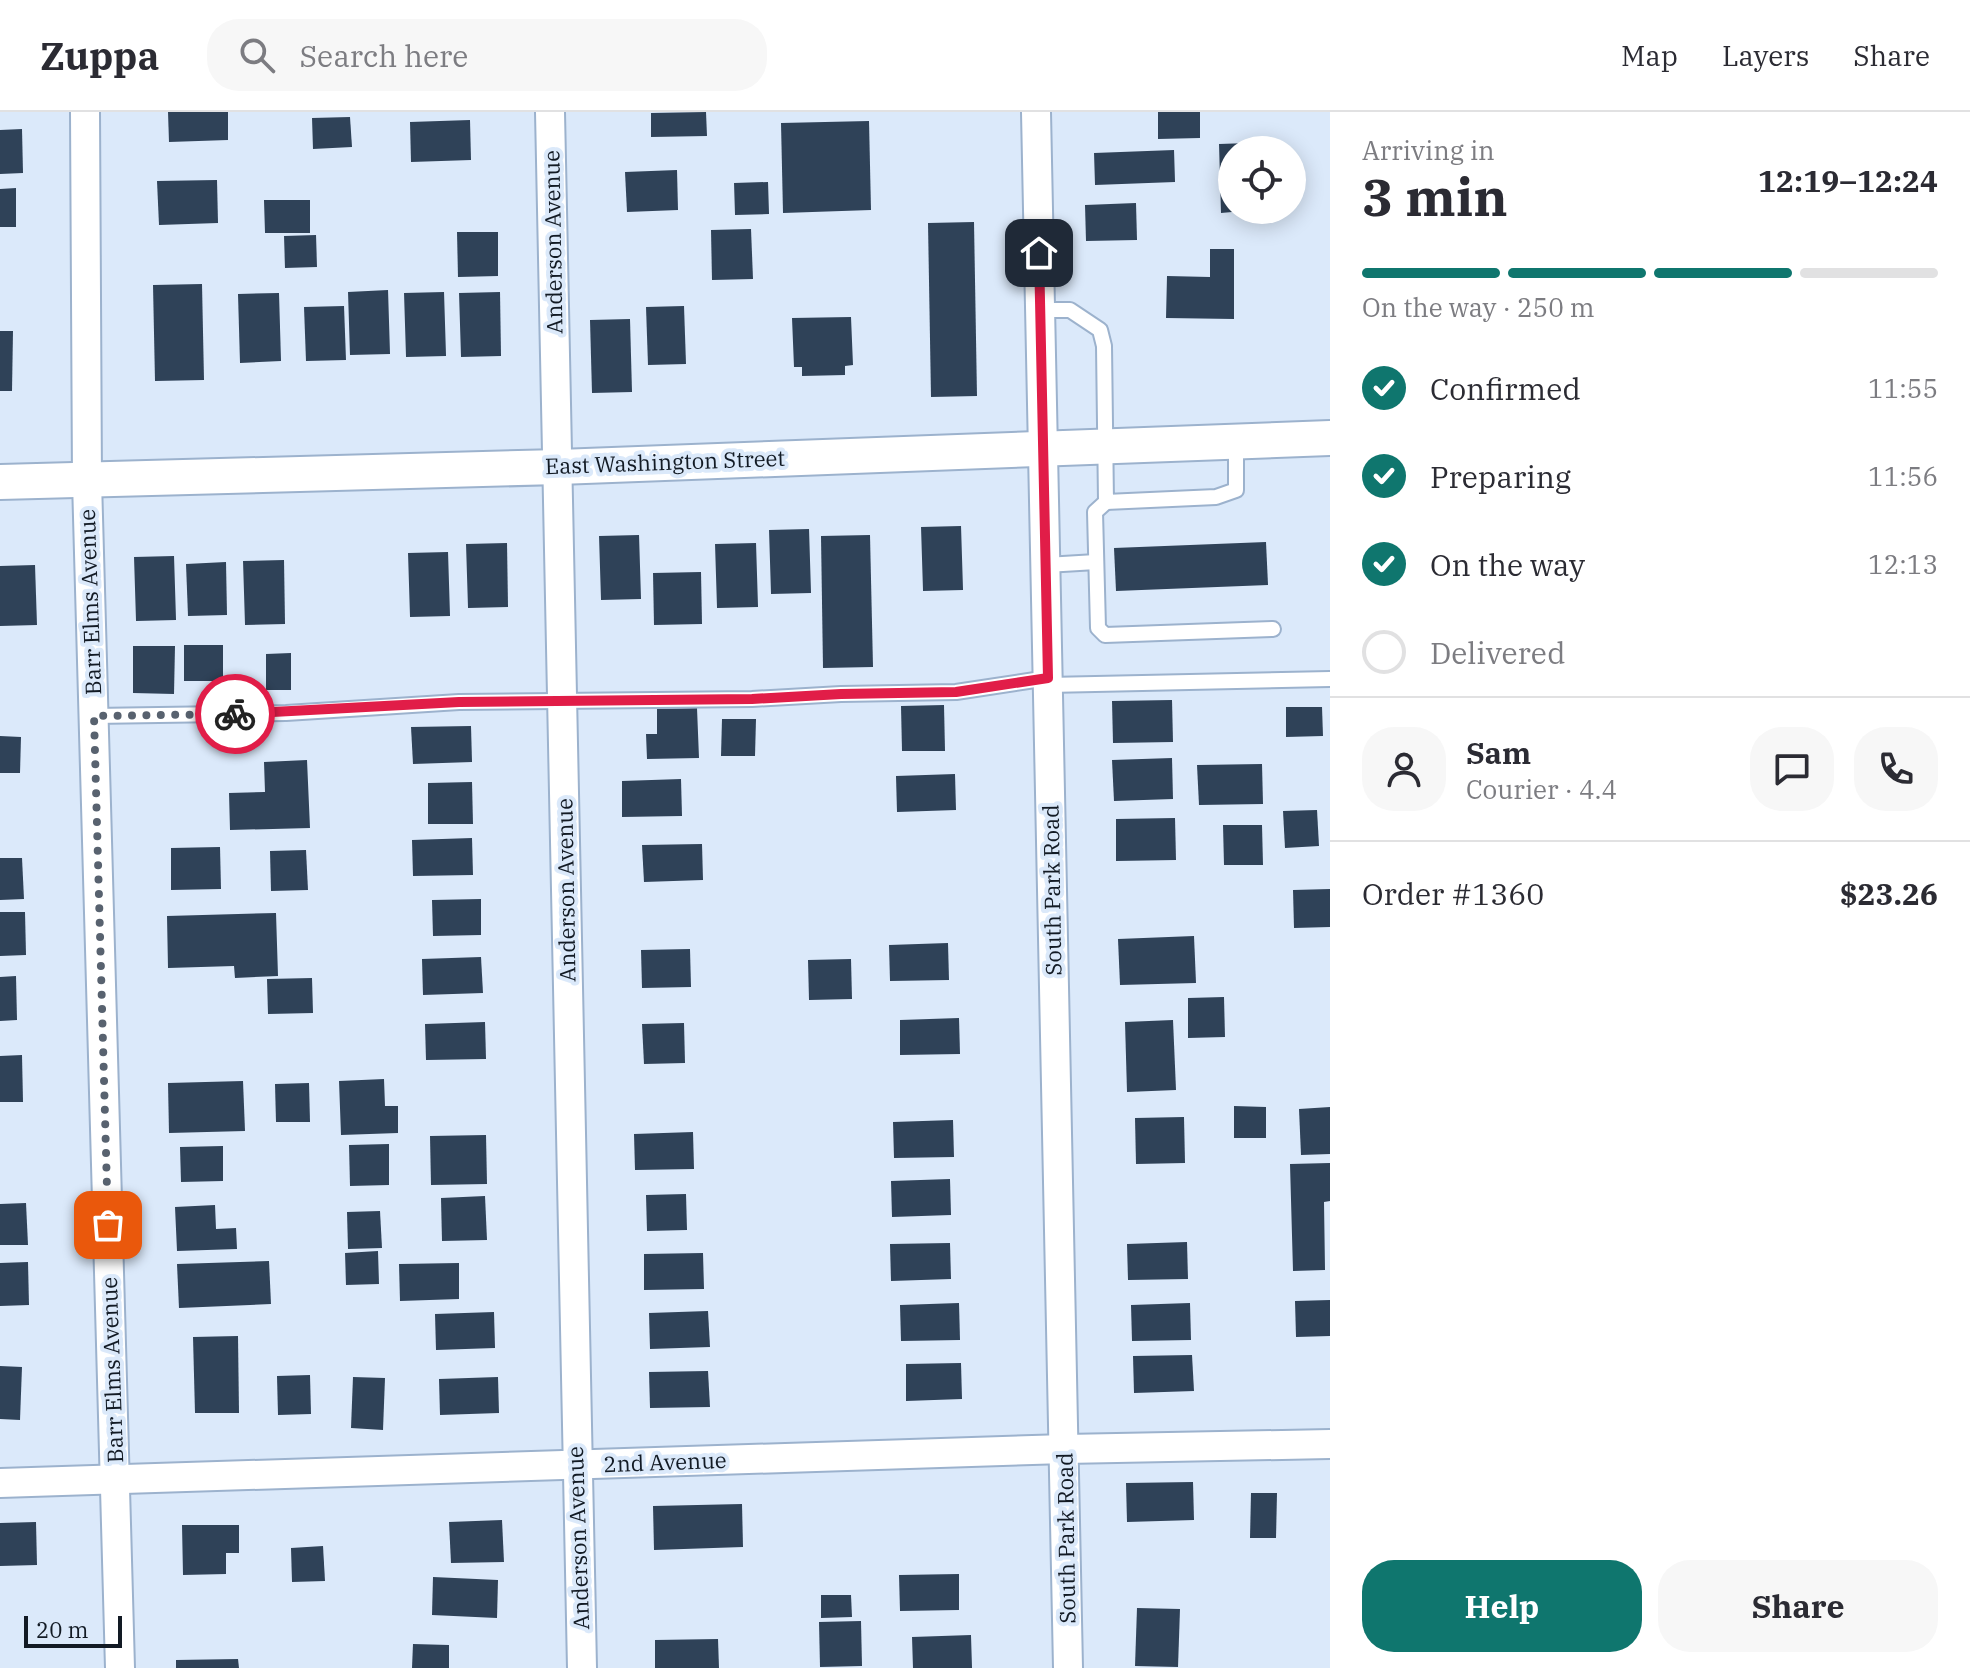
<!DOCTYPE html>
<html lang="en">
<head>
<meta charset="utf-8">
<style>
	:root { --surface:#fff; --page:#f7f7f7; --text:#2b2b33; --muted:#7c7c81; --line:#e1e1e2; --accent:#0f766e }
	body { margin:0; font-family:"IBM Plex Serif",serif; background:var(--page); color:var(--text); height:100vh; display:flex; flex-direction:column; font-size:30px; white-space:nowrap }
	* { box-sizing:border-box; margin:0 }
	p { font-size:26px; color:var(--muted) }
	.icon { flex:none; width:44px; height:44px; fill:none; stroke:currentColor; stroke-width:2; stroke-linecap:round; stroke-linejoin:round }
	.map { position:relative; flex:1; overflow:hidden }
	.panel { display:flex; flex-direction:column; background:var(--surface); width:640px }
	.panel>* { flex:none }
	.tools { position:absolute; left:1218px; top:24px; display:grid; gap:16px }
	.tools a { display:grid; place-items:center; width:88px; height:88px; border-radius:50%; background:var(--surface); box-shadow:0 4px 20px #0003; font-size:40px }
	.scale { position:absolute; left:24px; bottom:20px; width:98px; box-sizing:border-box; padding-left:8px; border:4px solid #121a24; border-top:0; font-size:22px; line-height:28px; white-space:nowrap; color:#121a24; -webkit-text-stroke:6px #dbe9fa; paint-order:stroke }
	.pin { position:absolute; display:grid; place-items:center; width:68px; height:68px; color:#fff; margin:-34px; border-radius:16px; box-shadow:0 4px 12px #0006 }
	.courier { position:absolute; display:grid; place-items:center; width:80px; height:80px; margin:-40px; border:6px solid #e11d48; border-radius:50%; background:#fff; color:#222; box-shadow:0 2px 10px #0007 }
	.head em { font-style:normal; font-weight:800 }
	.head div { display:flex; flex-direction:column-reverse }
	.head { display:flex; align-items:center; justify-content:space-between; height:136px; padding:0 32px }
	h1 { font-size:52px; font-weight:800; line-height:60px }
	.bar { display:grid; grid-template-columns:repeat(4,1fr); gap:12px 8px; align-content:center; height:96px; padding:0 32px }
	.bar i { height:10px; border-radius:6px; background:var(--line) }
	.bar .selected { background:var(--accent) }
	.bar p { grid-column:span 4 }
	.line { display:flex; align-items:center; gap:20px; padding:0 32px; border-top:2px solid var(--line) }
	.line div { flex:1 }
	.round { display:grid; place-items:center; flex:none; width:84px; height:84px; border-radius:32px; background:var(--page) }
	ol { padding:0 32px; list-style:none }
	li { display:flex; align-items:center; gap:24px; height:88px }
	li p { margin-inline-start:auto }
	li .icon { padding:8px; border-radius:50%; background:var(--accent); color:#fff; stroke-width:4 }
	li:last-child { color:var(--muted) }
	li i { width:44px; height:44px; border:4px solid var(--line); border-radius:50% }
	.button { display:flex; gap:16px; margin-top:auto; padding:16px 32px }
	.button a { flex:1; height:92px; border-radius:32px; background:var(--accent); color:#fff; font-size:32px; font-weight:800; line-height:92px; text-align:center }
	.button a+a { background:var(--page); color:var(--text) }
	header { display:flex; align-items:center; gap:48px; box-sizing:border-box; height:112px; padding:0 40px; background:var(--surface); border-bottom:2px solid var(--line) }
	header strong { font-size:38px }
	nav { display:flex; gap:44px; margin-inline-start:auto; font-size:28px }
	.search { width:560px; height:72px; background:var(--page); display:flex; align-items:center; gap:20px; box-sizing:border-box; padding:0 28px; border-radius:32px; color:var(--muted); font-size:30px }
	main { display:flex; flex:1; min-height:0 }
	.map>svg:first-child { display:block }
</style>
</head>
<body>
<header>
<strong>Zuppa</strong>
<div class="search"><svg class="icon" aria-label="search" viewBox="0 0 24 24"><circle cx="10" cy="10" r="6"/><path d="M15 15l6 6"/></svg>Search here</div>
<nav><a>Map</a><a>Layers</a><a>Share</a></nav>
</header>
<main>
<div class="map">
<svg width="1330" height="1556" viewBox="0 0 1330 1556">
	<rect width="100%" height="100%" fill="#dbe9fa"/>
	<g fill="#2f4258">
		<path d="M168,0H228V28L169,30Z"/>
		<path d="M706,0L707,24L651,25V1Z"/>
		<path d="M1158,0H1200V26L1158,27Z"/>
		<path d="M350,5L352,35L313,37L312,6Z"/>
		<path d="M470,8L471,48L411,50L410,10Z"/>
		<path d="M869,9L871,98L783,101L781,11Z"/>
		<path d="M22,17L23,61L0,62V18Z"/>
		<path d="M1249,31L1250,38H1232V100L1221,101L1219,32Z"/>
		<path d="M1174,38L1175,70L1095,73L1094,41Z"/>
		<path d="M677,58L678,98L627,100L625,60Z"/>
		<path d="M217,68L218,111L159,113L157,69Z"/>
		<path d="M768,70L769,102L735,103L734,71Z"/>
		<path d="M16,76V115H0V77Z"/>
		<path d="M264,88H310V121H265Z"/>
		<path d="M1136,91L1137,128L1086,129L1085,93Z"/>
		<path d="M974,110L977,284L931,285L928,111Z"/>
		<path d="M751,117L753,167L712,168L711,118Z"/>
		<path d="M457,120H498V164L458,165Z"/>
		<path d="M316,123L317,155L285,156L284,124Z"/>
		<path d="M1210,137H1234V207L1166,206L1167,164L1210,165Z"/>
		<path d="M202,172L204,268L155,269L153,173Z"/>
		<path d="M388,178L390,242L350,243L348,180Z"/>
		<path d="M444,180L446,244L406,245L404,181Z"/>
		<path d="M500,180L501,244L461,245L459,181Z"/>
		<path d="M279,181L281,249L240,251L238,182Z"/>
		<path d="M344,194L346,248L306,249L304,195Z"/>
		<path d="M684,194L686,252L648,253L646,195Z"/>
		<path d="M851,205L853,253L845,254V263L802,264V255H794L792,206Z"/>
		<path d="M630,207L632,280L592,281L590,208Z"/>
		<path d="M0,219H13L12,279H0Z"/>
		<path d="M961,414L963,478L923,479L921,415Z"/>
		<path d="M809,417L811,481L771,482L769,418Z"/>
		<path d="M639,423L641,487L601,488L599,424Z"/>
		<path d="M870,423L873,555L823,556L821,424Z"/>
		<path d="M1266,430L1268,473L1116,479L1114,436Z"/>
		<path d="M507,431L508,495L468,496L466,432Z"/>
		<path d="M756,431L758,495L717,496L715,432Z"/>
		<path d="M448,440L450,504L410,505L408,441Z"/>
		<path d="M174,444L176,508L136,509L134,445Z"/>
		<path d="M284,448L285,512L245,513L243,449Z"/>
		<path d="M226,450L227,503L188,504L186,452Z"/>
		<path d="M35,453L37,513L0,514V454Z"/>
		<path d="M701,460L702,512L654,513L653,461Z"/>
		<rect x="184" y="533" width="39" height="36"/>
		<path d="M133,534H175L174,582L133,581Z"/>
		<path d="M291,541V578H266V542Z"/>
		<path d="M1172,588L1173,630L1113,631L1112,589Z"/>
		<path d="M944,593L945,639H902L901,594Z"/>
		<path d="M1286,595H1322L1323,624L1286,625Z"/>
		<path d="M697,596L699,646L647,647L646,622H657V597Z"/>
		<path d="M722,607H756L755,644H721Z"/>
		<path d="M471,614L472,650L413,652L411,615Z"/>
		<path d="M0,624L21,625L20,661H0Z"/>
		<path d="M1172,646L1173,687L1114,689L1112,648Z"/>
		<path d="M307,648L310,716L230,718L229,681L265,680L264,650Z"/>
		<path d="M1262,652L1263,692L1199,693L1197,653Z"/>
		<path d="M955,662L956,698L897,700L896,664Z"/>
		<path d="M681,667L682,704L622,705V669Z"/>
		<path d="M472,670L473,712H428V671Z"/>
		<path d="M1317,698L1319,734L1285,736L1283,699Z"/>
		<path d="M1175,706L1176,748L1116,749V707Z"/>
		<path d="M1223,713H1262L1263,753H1224Z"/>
		<path d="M472,726L473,763L413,764L412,728Z"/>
		<path d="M702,732L703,768L644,770L642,733Z"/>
		<path d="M220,735L221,777L171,778V736Z"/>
		<path d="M306,738L308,778L271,779L270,739Z"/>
		<path d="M0,746H22L24,787L0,788Z"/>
		<path d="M1330,777V815L1294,816L1293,778Z"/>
		<path d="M481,787V823L433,824L432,788Z"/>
		<path d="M0,800H25L26,843L0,844Z"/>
		<path d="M276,801L278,864L235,866L234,854L168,856L167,804Z"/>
		<path d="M1194,824L1196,871L1120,873L1118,827Z"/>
		<path d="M948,831L949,868L890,869L889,833Z"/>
		<path d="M690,837L691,875L642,876L641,838Z"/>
		<path d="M481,845L483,881L423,883L422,847Z"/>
		<path d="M851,847L852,887L809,888L808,848Z"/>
		<path d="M16,864L17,908L0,909V865Z"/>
		<path d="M312,866L313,901L268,902L267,867Z"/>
		<path d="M1224,885L1225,925L1188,926V886Z"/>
		<path d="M959,906L960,942L900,943V908Z"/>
		<path d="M1173,908L1176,978L1127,980L1125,910Z"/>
		<path d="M485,910L486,947L426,948L425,912Z"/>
		<path d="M684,911L685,951L644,952L642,912Z"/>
		<path d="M22,943L23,990H0V944Z"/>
		<path d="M384,967L385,994H398V1021L341,1023L339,969Z"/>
		<path d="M243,969L245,1019L169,1021L168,971Z"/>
		<path d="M309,971L310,1010H276L275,972Z"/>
		<path d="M1234,994L1266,995V1026H1234Z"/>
		<path d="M1330,995V1042L1301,1043L1299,997Z"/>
		<path d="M1184,1005L1185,1051L1136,1052L1135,1006Z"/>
		<path d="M953,1008L954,1045L894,1046L893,1010Z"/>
		<path d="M693,1020L694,1057L635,1058L634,1022Z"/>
		<path d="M486,1023L487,1072L431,1073L430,1024Z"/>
		<path d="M389,1032V1073L350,1074L349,1033Z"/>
		<path d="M223,1034V1069L181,1070L180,1035Z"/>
		<path d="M1330,1051V1089L1324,1090L1325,1158L1293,1159L1290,1052Z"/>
		<path d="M950,1067L951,1103L892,1105L891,1069Z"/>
		<path d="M686,1082L687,1118L647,1119L646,1083Z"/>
		<path d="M485,1084L487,1128L442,1129L441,1086Z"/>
		<path d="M26,1091L28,1133H0V1092Z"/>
		<path d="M215,1093L216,1117L236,1116L237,1137L177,1139L175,1095Z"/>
		<path d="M380,1099L382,1136L348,1137L347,1100Z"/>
		<path d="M1187,1130L1188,1167L1128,1168L1127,1132Z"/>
		<path d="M950,1131L951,1167L891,1169L890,1132Z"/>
		<path d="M378,1139L379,1172L346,1173L345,1141Z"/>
		<path d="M703,1141L704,1177L644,1178V1142Z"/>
		<path d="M269,1149L271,1192L179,1196L177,1152Z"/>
		<path d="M28,1150L29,1193L0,1194V1151Z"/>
		<path d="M459,1151V1187L400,1189L399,1152Z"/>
		<path d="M1330,1188V1224L1296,1225L1295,1189Z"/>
		<path d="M959,1191L960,1228L901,1229L900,1193Z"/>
		<path d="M1190,1191L1191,1228L1132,1229L1131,1193Z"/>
		<path d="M708,1199L710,1235L650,1237L649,1201Z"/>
		<path d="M494,1200L495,1236L436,1238L435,1202Z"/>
		<path d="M238,1224L239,1301H195L193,1225Z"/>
		<path d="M1192,1243L1194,1279L1134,1281L1133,1244Z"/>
		<path d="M961,1251L962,1287L906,1289V1252Z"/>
		<path d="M0,1254L22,1255L20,1308L0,1307Z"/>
		<path d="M708,1259L710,1295L650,1296L649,1260Z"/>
		<path d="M310,1263L311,1302L278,1303L277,1264Z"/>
		<path d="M353,1265L385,1266L383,1318L351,1316Z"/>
		<path d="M498,1265L499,1301L440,1303L439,1267Z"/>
		<path d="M1193,1370L1194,1408L1127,1410L1126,1371Z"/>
		<path d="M1251,1381H1277L1276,1426H1250Z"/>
		<path d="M742,1392L743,1435L654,1438L653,1394Z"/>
		<path d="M502,1408L504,1450L451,1451L449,1410Z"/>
		<path d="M36,1410L37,1453L0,1454V1411Z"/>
		<path d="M182,1413H239V1441H226V1462L183,1463Z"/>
		<path d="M323,1434L325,1469L292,1470L291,1436Z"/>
		<path d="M959,1462V1498L900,1499L899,1463Z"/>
		<path d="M433,1465L498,1468L497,1506L432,1503Z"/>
		<path d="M821,1483H851L852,1505L821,1506Z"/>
		<path d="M1137,1496L1180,1497L1178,1555L1135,1554Z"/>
		<path d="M861,1509L862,1554L820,1555L819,1510Z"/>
		<path d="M971,1523L972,1556H913L912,1525Z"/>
		<path d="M718,1527L719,1556H655V1528Z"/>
		<path d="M413,1532L449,1533V1556H412Z"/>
		<path d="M238,1547L239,1556H176V1548Z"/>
	</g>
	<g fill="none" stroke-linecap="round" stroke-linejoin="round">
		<g stroke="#9cb2cd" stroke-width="18">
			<g id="service">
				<path d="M1040,198H1070L1100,218L1104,234L1106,390L1216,385L1236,378V329"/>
				<path d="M1106,390L1095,400L1098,516L1105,523L1273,517"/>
				<path d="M1046,453L1096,450"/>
				<path d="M1048,573L1330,567"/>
				<path d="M94,604L286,601L459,590L752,587L841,582L956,580L1048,566"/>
			</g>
		</g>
		<g stroke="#9cb2cd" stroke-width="32">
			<g id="minor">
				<path d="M85,0L87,369L120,1556"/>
				<path d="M550,0L582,1556"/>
				<path d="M1036,0L1068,1556"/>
				<path d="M0,1371L1065,1337L1330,1332"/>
			</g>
		</g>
		<g stroke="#9cb2cd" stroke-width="38">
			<path id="tertiary" d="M0,370L559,355L1330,326"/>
		</g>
		<use href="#service" stroke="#fff" stroke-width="14"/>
		<use href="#minor" stroke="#fff" stroke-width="28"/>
		<use href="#tertiary" stroke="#fff" stroke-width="34"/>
	</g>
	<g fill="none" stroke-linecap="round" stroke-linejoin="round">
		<path stroke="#58626f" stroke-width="8" stroke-dasharray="0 14.4" d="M108,1113L94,604L235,602"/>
		<path stroke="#e11d48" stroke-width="10" d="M235,602L459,590L752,587L841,582L956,580L1048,566L1039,141"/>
	</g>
	<g text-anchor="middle" stroke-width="8" stroke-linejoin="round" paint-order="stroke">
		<g font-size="22" fill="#121a24" stroke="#dbe9fa">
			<text transform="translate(553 130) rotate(-91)" y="8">Anderson Avenue</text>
			<text transform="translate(665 350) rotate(-2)" y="8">East Washington Street</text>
			<text transform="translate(90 490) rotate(-92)" y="8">Barr Elms Avenue</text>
			<text transform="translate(566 778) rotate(-91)" y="8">Anderson Avenue</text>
			<text transform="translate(1052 778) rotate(-91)" y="8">South Park Road</text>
			<text transform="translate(112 1258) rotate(-92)" y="8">Barr Elms Avenue</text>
			<text transform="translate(665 1350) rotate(-2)" y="8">2nd Avenue</text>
			<text transform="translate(578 1426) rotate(-92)" y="8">Anderson Avenue</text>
			<text transform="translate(1066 1426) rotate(-91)" y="8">South Park Road</text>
		</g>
	</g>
</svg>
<div class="tools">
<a><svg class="icon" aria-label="locate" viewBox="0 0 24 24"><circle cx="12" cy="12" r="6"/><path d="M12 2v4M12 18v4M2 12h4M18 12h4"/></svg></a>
</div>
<div class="scale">20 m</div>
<div class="pin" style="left:108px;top:1113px;background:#ea580c"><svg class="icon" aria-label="bag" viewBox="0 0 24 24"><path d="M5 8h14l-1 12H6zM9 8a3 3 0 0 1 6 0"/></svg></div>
<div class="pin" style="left:1039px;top:141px;background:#1f2937"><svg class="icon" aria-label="home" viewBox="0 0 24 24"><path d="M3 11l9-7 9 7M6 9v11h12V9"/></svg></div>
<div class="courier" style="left:235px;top:602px"><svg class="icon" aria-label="bike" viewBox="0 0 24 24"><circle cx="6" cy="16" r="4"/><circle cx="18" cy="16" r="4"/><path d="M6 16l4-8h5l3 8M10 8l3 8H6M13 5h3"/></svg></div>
</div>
<section class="panel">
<div class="head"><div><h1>3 min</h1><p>Arriving in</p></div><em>12:19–12:24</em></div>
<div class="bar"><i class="selected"></i><i class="selected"></i><i class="selected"></i><i></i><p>On the way · 250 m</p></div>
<ol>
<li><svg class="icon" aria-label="check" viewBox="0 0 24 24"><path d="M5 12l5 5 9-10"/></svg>Confirmed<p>11:55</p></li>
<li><svg class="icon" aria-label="check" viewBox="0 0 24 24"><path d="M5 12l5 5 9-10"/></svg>Preparing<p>11:56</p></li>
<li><svg class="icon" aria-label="check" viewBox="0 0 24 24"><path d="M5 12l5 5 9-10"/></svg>On the way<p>12:13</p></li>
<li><i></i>Delivered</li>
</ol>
<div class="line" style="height:144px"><a class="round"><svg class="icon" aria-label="person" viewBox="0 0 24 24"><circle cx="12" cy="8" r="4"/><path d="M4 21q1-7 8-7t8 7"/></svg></a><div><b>Sam</b><p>Courier · 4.4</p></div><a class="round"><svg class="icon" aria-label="chat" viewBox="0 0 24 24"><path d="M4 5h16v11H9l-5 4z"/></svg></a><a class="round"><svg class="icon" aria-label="phone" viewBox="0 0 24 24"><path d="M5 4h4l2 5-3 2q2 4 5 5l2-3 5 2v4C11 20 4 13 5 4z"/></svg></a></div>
<div class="line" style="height:104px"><div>Order #1360</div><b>$23.26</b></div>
<div class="button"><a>Help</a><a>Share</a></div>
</section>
</main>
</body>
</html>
